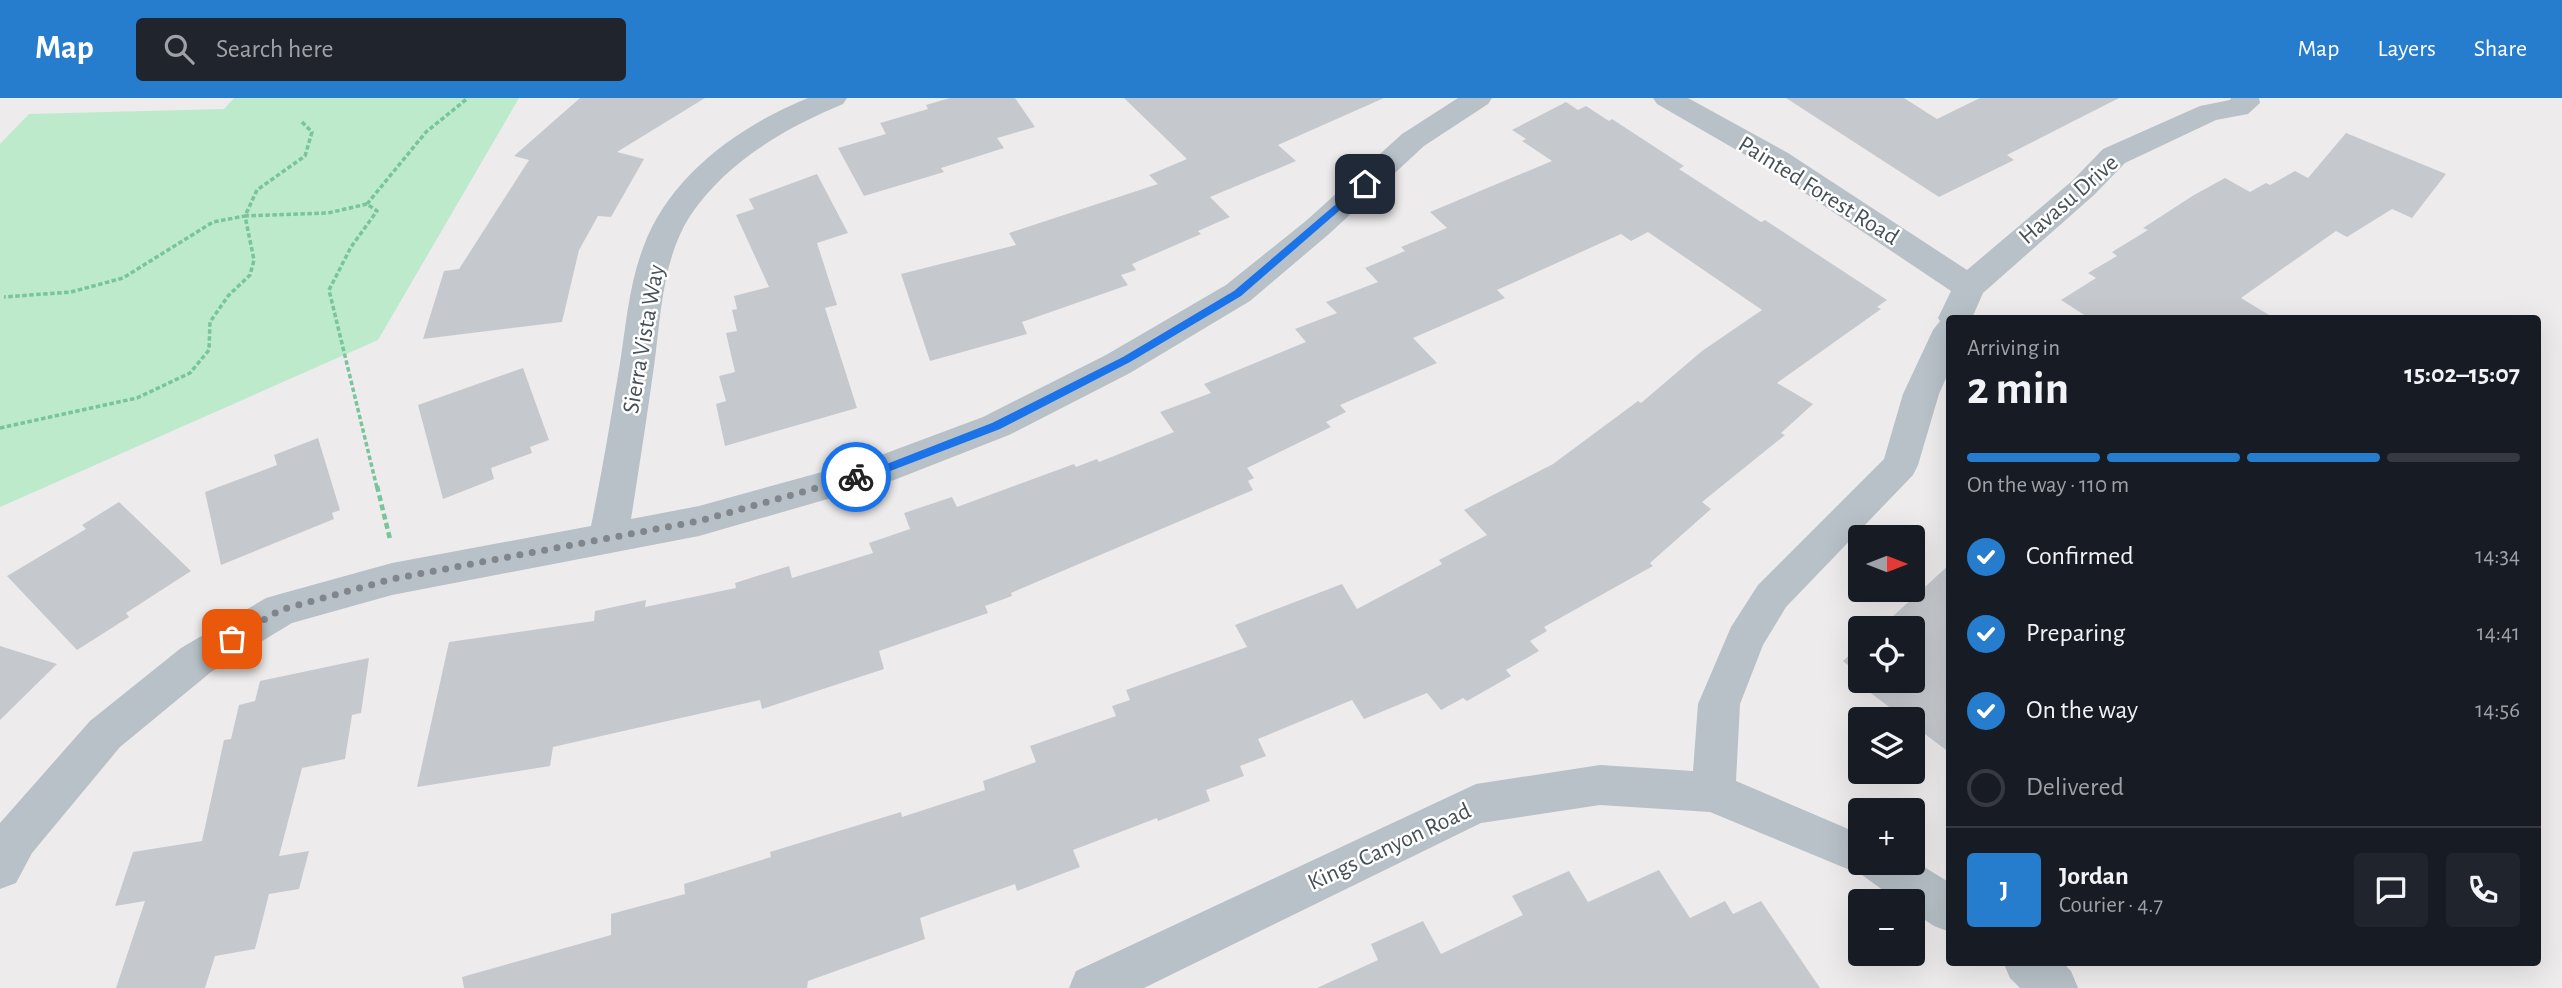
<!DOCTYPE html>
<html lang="en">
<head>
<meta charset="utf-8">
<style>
	:root { --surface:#171b24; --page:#20242c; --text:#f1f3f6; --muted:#9ea1a6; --line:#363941; --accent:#267dce }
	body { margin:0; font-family:"Alegreya Sans",sans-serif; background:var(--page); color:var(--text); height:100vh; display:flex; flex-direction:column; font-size:26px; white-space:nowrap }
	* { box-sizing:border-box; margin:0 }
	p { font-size:23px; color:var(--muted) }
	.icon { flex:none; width:38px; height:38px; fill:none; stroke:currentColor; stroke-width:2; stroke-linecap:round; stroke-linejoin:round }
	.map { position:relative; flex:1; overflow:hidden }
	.side { position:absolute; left:1946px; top:217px; width:595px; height:651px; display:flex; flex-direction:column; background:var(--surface); border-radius:7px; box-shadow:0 7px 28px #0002 }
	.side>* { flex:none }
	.needle { width:46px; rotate:90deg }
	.fabs { position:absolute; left:1848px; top:427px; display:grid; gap:14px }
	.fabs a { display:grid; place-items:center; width:77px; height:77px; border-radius:7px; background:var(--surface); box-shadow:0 7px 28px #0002; font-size:35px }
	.pin { position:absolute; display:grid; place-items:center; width:60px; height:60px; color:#fff; margin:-30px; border-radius:14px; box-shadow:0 4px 10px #0006 }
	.courier { position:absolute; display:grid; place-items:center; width:70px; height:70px; margin:-35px; border:5px solid #1a73e8; border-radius:50%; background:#fff; color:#222; box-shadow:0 2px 9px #0007 }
	.head em { font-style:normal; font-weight:700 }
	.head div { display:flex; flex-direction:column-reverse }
	.head { display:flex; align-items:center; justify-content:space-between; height:119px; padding:0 21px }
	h1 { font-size:46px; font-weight:700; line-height:52px }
	.bar { display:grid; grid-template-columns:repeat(4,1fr); gap:10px 7px; align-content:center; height:84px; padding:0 21px }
	.bar i { height:9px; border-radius:5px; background:var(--line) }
	.bar .selected { background:var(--accent) }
	.bar p { grid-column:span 4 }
	.line { display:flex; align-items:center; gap:18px; padding:0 21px; border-top:2px solid var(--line) }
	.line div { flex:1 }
	.round { display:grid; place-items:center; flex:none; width:74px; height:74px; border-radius:7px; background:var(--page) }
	ol { padding:0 21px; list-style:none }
	li { display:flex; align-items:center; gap:21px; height:77px }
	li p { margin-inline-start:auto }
	li .icon { padding:7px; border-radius:50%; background:var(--accent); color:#fff; stroke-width:4 }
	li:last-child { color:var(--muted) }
	li i { width:38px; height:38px; border:4px solid var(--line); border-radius:50% }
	header { display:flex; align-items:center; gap:42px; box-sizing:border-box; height:98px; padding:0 35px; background:var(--accent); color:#fff }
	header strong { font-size:33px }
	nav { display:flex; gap:38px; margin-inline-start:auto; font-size:24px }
	.search { width:490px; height:63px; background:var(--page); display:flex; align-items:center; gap:18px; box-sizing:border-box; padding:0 24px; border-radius:7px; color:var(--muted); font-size:26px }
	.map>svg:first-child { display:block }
</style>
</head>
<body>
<header>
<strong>Map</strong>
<div class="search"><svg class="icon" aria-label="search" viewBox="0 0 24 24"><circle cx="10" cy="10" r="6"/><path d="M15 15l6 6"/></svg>Search here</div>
<nav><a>Map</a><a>Layers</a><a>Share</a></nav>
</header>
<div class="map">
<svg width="2562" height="890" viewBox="0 0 2562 890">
	<rect width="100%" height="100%" fill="#eeebec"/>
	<path fill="#bceaca" d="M234,0H519L378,242L0,409V46L29,16L224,11Z"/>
	<g fill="#c5c9ce">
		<path d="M580,0H705L617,54L644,61L611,119L598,118L579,152L562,224L423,241L444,173L459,171L529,62L514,58Z"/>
		<path d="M950,0H1015L1035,29L997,40L1004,50L941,70L944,74L864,98L838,50L886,36L880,25L928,11L926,7Z"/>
		<path d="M1124,0H1384L1278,47L1296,63L1210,99L1230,119L1198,133L1201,136L1132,166L1136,172L1121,177L1128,187L1022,224L1027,236L930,263L901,176L1016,147L1009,135L1158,86L1149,77L1187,61Z"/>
		<path d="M1786,0H1904L1937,21L1980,0H2119L2007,57L2014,62L1939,99Z"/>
		<path d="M1566,4L1578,12L1586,8L1609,23L1612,21L1684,68L1679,71L1761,124L1765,122L1887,202L1877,209L1881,211L1777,285L1813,306L1781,335L1785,337L1702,404L1711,411L1650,465L1653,468L1544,529L1547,533L1530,543L1539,553L1506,572L1511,578L1467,603L1463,600L1441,612L1427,595L1364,621L1352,602L1258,641L1266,658L1240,668L1244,678L1206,692L1210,703L1158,723L1157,720L1073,752L1080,769L1017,793L1015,786L920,820L925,841L808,883L807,890H464L462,879L611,837V816L685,796L684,786L771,759L770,754L901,714L902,719L985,692L983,683L1036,664L1030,648L1116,618L1112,608L1130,602L1126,592L1247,549L1235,527L1342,486L1357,511L1442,466L1439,462L1487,437L1464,412L1553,366L1638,303L1641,305L1702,253L1762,212L1648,134L1631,143L1621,136L1497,192L1505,200L1413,240L1437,265L1340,307L1346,314L1326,324L1331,329L1247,370L1254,380L1248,383L1253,392L1011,495L1012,498L985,508L988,515L879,553L884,571L762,611L760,602L553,649L550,668L417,689L449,544L594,523L595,513L646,502L645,509L736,490L735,485L789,468L792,480L873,455L869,445L910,431L904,415L952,399L957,409L1074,366L1076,369L1097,361L1099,364L1174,334L1160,314L1211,295L1204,286L1306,244L1295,231L1337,215L1326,204L1378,184L1365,170L1405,153L1401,149L1447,130L1430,114L1552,63L1522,43L1526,41L1512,32Z"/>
		<path d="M2346,35L2446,76L2412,120L2392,111L2347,139L2336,133L2241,200L2274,220H2089L2061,202L2096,180L2088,175L2117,158L2112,154L2148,132L2143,130L2194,97L2225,80L2250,94L2266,85L2270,87L2295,73L2308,80Z"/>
		<path d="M817,76L848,135L817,145L837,207L825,210L857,310L725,348L716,306L726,303L719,278L735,274L726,235L737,233L732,212L737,211L734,198L769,189L736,117L754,111L749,101Z"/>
		<path d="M523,270L549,342L530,349L532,355L491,370L494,381L443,401L418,307Z"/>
		<path d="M318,340L340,412L332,415L334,421L221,467L205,394L277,367L274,357Z"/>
		<path d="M119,404L191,473L126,515L129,519L77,552L7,478L86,431L82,427Z"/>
		<path d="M1950,466V655L1913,627V621H1905L1855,583L1860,579V583H1913V530H1880Z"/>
		<path d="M1860,547V577L1843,563Z"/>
		<path d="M0,548L57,566L0,622Z"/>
		<path d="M369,560L361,615L352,617L345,661L302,670L279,758L309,753L299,791L269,796L255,851L215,858L205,890H116L145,803L115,808L133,754L202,743L224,642L231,641L239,607L255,603L260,583Z"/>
		<path d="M1659,772L1690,820L1725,803L1733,816L1761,803L1820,890H1317L1378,862L1371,846L1423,823L1441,856L1523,817L1512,798L1569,773L1588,804Z"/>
	</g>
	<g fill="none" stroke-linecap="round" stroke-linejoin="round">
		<g stroke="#77c598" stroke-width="3.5" stroke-dasharray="4.5 2.5" stroke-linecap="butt">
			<path d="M302,24L312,34L305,58L257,92L245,118L328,115L367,106L377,113L351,149L329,192L377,390"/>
			<path d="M367,106L426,34L468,0"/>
			<path d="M0,330L137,300L190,275L209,252L210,224L228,198L250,177L254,162L245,118L213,124L123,180L71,194L4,199"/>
		</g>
		<path stroke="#77c598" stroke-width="4.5" stroke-dasharray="6 3.5" stroke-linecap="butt" d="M377,388L390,441"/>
		<g fill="#b7c1c7" fill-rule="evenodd">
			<path d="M808,0H847L843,6C785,30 726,64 690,118C662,162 661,218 654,268C647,319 639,370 631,421L699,408L873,360L983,319L1106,257L1226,187L1307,122L1402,36L1458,0H1492L1488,6L1424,48L1329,136L1250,203L1130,275L1009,337L894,382L699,438L392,497L292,525L211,574L120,649L32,755L16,785L0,791V725L90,623L181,550L266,500L280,496L392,465L591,428C602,374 611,320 620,265C626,227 629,187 643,150C669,78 739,28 808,0Z"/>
			<path d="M1653,0H1688L1788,55L1967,172L2072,83L2103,51L2200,8L2230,2L2231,0H2259L2260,5L2248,16L2216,22L2125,65L2094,97L1983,195L1972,220H1950V271L1939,296L1918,367L1913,377L1786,509L1763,547L1740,606L1736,683L1860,736V765H1913V762L1950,785V834L1934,828L1913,814V803H1898L1862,777L1710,714L1600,707L1481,725L1144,890H1069L1076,873L1476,686L1600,667L1693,673L1698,606L1731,529L1758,487L1884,361L1903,296L1933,232L1940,223L1938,220L1951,193L1766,69L1657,6Z"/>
			<path d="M2003,864H2062L2071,873L2078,890H2020L2010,880Z"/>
		</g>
	</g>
	<path fill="#1a73e8" d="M1362,84L1370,86L1241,198L1130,264L1000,331L885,375L852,382V376L879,369L992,325L1123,259L1234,193Z"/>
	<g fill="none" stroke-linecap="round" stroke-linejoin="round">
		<path stroke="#80868b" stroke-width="7" stroke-dasharray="0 12.6" d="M232,541L280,512L392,481L699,423L856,379"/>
	</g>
	<g text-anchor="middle" stroke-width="5" stroke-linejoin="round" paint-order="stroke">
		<g font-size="24" fill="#455057" stroke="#fff">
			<text transform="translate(1819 92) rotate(32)" y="8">Painted Forest Road</text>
			<text transform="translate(2068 101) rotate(-41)" y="8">Havasu Drive</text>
			<text transform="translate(643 241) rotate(-80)" y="8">Sierra Vista Way</text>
			<text transform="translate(1389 748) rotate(-25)" y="8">Kings Canyon Road</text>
		</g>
	</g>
</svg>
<div class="fabs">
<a><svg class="needle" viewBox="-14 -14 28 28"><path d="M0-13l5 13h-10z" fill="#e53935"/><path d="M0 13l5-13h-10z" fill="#9ea1a6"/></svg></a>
<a><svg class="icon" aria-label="locate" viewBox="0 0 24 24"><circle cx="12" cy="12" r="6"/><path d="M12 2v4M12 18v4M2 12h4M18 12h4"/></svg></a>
<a><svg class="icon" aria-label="layers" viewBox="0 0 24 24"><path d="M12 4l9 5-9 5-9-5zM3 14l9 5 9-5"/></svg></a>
<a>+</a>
<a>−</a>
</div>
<div class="pin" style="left:232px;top:541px;background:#ea580c"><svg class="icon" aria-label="bag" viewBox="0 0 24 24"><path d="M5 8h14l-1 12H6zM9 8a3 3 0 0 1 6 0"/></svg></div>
<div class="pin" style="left:1365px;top:86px;background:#1f2937"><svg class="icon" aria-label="home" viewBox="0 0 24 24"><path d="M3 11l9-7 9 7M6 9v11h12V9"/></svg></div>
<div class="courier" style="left:856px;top:379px"><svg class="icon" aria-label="bike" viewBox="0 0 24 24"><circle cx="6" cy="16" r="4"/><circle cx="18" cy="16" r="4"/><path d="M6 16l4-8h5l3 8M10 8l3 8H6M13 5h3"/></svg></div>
<section class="side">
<div class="head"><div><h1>2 min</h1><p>Arriving in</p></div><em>15:02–15:07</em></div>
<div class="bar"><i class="selected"></i><i class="selected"></i><i class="selected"></i><i></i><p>On the way · 110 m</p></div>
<ol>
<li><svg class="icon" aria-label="check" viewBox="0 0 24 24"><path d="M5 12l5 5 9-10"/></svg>Confirmed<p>14:34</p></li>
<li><svg class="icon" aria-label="check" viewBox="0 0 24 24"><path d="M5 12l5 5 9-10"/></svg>Preparing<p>14:41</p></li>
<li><svg class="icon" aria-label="check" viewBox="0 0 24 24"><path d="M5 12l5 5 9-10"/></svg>On the way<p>14:56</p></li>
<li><i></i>Delivered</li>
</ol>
<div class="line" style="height:126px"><b class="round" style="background:var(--accent);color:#fff">J</b><div><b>Jordan</b><p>Courier · 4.7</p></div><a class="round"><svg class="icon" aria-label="chat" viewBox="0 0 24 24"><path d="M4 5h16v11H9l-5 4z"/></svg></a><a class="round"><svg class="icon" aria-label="phone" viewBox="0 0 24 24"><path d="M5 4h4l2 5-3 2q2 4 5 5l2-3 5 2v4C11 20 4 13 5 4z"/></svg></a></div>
</section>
</div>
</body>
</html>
